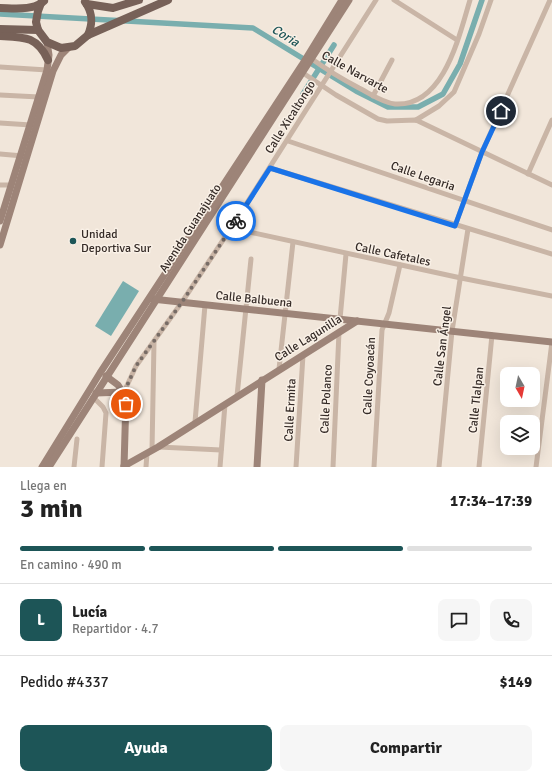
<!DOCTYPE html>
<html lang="es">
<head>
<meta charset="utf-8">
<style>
	:root { --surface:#fff; --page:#f6f6f6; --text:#222; --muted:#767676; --line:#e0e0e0; --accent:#1d5557 }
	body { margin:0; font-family:Signika,sans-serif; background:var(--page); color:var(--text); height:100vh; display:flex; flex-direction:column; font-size:15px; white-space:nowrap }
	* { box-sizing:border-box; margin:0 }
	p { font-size:13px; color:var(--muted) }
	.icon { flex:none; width:22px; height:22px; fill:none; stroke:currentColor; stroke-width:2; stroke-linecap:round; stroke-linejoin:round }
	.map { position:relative; height:467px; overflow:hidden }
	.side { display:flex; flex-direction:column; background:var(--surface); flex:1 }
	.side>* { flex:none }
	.needle { width:26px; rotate:171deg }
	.controls { position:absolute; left:500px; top:367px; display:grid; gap:8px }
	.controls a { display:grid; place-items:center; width:40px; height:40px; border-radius:8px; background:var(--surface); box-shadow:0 4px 16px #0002; font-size:20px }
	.pin { position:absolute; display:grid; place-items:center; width:34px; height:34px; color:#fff; margin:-17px; border:2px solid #fff; border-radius:50%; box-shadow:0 1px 4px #0007 }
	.courier { position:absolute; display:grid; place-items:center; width:40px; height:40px; margin:-20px; border:3px solid #1a73e8; border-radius:50%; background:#fff; color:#222; box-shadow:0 1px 5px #0007 }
	.head em { font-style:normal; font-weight:800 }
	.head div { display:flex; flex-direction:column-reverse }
	.head { display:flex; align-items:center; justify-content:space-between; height:68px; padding:0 20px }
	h1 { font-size:26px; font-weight:800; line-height:30px }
	.bar { display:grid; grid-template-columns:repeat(4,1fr); gap:6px 4px; align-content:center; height:48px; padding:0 20px }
	.bar i { height:5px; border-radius:3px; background:var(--line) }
	.bar .active { background:var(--accent) }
	.bar p { grid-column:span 4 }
	.line { display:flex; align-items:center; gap:10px; padding:0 20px; border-top:1px solid var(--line) }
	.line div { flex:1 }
	.round { display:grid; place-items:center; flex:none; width:42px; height:42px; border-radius:8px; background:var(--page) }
	.cta { display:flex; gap:8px; margin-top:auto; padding:8px 20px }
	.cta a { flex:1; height:46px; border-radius:8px; background:var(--accent); color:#fff; font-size:16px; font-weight:800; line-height:46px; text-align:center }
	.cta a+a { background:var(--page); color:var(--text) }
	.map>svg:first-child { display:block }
</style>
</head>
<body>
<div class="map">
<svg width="552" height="467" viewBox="0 0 552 467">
	<rect width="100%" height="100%" fill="#f1e6da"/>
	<path fill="#79aeae" d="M123,281L139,291L111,336L95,326Z"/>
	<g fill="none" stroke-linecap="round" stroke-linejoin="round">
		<g stroke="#79aeae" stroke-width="5.5">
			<path d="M0,14L253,28L356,91L388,107H418L443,94L460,64L482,0"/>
			<path d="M303,94L334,45"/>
		</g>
		<g stroke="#c9b5a6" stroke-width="5">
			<path d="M394,0L457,40"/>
			<path d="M312,59C327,70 342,79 359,88C369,93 383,103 395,104C444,107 459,36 470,0"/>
			<path d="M0,67L47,70"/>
			<path d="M303,73L336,95L378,119L387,121L416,120L552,185"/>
			<path d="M0,95L39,97"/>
			<path d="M373,96L392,60"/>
			<path d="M416,120L439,106L454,92L479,34L491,0"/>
			<path d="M0,123L31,125"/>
			<path d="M288,141L552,230"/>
			<path d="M0,154L23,156"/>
			<path d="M270,168L552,254"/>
			<path d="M528,174L552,120"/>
			<path d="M0,185H11"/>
			<path d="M455,226L482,152L550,0"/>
			<path d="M231,228L461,278L552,296"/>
			<path d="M340,319L346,254"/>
			<path d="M279,369L293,242"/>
			<path d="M124,392L136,366L182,302L231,228L376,0"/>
			<path d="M237,396L251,259"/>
			<path d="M93,397L103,407L106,413L102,467"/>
			<path d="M195,422L205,305"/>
			<path d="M159,447L221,450"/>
			<path d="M152,450L154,342"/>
			<path d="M74,467L77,439"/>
			<path d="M146,467L147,453"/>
			<path d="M220,467L225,404"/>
			<path d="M296,467L303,355"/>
			<path d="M333,467L339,332"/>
			<path d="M374,467L382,330L389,313L400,265"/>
			<path d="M439,467L452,331L468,229"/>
			<path d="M479,467L492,335"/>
			<path d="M536,467L552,342"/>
		</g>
		<g stroke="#9d8478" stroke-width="7">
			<path d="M0,221L47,70L49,55L47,42"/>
			<path d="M0,245L53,71L61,55L69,47"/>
			<path d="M152,299L552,342"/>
			<path d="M106,376L118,385L126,398L124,467"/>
			<path d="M96,393L124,392"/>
			<path d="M124,466L158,447L357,321"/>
			<path d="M42,467L100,373L302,65L342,0"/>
			<path d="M49,467L349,0"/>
			<path d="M257,467L262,380"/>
		</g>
		<g stroke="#776158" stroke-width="8">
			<path d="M85,2C93,13 93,23 88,35"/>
			<path d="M41,3L38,11L36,22L38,30L47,42L61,48L75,46L88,35L168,0"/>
			<path d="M87,4L113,8L139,0"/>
			<path d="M0,8C12,8 34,11 44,1"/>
			<path d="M0,29L38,30"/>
			<path d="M0,36C24,37 37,36 48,60"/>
		</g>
	</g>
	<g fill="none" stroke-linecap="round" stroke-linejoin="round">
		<path stroke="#776c66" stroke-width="4" stroke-dasharray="0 7.2" d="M126,404L124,392L136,366L182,302L236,221"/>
		<path stroke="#1a73e8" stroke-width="5" d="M236,221L270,168L455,226L482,152L501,111"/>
	</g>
	<circle fill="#1d5557" stroke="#f9f0e6" stroke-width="1.5" cx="73" cy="241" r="4"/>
	<g text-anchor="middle" stroke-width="3" stroke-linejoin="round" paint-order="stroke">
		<g font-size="12" fill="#352b27" stroke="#f9f0e6">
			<text transform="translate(355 72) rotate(29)" y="4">Calle Narvarte</text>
			<text transform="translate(290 117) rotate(-58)" y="4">Calle Xicaltongo</text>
			<text transform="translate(423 176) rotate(19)" y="4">Calle Legaria</text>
			<text transform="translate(190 228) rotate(-57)" y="4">Avenida Guanajuato</text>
			<text transform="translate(393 254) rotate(12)" y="4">Calle Cafetales</text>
			<text transform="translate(254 299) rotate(6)" y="4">Calle Balbuena</text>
			<text transform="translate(308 338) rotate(-32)" y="4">Calle Lagunilla</text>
			<text transform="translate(442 346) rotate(-83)" y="4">Calle San Ángel</text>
			<text transform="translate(369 376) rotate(-87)" y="4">Calle Coyoacán</text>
			<text transform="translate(326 399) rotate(-87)" y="4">Calle Polanco</text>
			<text transform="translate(476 400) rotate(-84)" y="4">Calle Tlalpan</text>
			<text transform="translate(290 410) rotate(-87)" y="4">Calle Ermita</text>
		</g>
		<g font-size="12" fill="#352b27" stroke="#f9f0e6" text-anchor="start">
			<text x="81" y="238">Unidad<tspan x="81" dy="14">Deportiva Sur</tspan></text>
		</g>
		<g font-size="13" font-style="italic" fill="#1d5557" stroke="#f9f0e6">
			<text transform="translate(286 35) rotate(32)" y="5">Coria</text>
		</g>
	</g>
</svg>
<div class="controls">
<a><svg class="needle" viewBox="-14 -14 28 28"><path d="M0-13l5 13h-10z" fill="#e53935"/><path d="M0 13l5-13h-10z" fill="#767676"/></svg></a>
<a><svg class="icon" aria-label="layers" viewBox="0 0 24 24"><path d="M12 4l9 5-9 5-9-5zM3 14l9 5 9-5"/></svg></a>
</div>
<div class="pin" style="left:126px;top:404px;background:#ea580c"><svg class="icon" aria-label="bag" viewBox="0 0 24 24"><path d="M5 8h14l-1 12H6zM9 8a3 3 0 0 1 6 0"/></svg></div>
<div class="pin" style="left:501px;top:111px;background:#1f2937"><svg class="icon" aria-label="home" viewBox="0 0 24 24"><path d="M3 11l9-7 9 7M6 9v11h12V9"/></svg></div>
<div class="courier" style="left:236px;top:221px"><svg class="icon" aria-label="bike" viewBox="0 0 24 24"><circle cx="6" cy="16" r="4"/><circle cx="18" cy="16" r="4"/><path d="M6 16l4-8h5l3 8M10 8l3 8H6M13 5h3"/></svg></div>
</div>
<section class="side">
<div class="head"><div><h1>3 min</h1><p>Llega en</p></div><em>17:34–17:39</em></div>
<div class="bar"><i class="active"></i><i class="active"></i><i class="active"></i><i></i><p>En camino · 490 m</p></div>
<div class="line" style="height:72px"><b class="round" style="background:var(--accent);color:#fff">L</b><div><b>Lucía</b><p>Repartidor · 4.7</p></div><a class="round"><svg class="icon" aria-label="chat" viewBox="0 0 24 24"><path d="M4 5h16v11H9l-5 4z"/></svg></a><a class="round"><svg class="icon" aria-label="phone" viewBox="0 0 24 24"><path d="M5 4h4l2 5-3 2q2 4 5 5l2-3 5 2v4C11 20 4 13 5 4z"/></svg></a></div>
<div class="line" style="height:52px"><div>Pedido #4337</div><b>$149</b></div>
<div class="cta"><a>Ayuda</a><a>Compartir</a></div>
</section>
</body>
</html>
